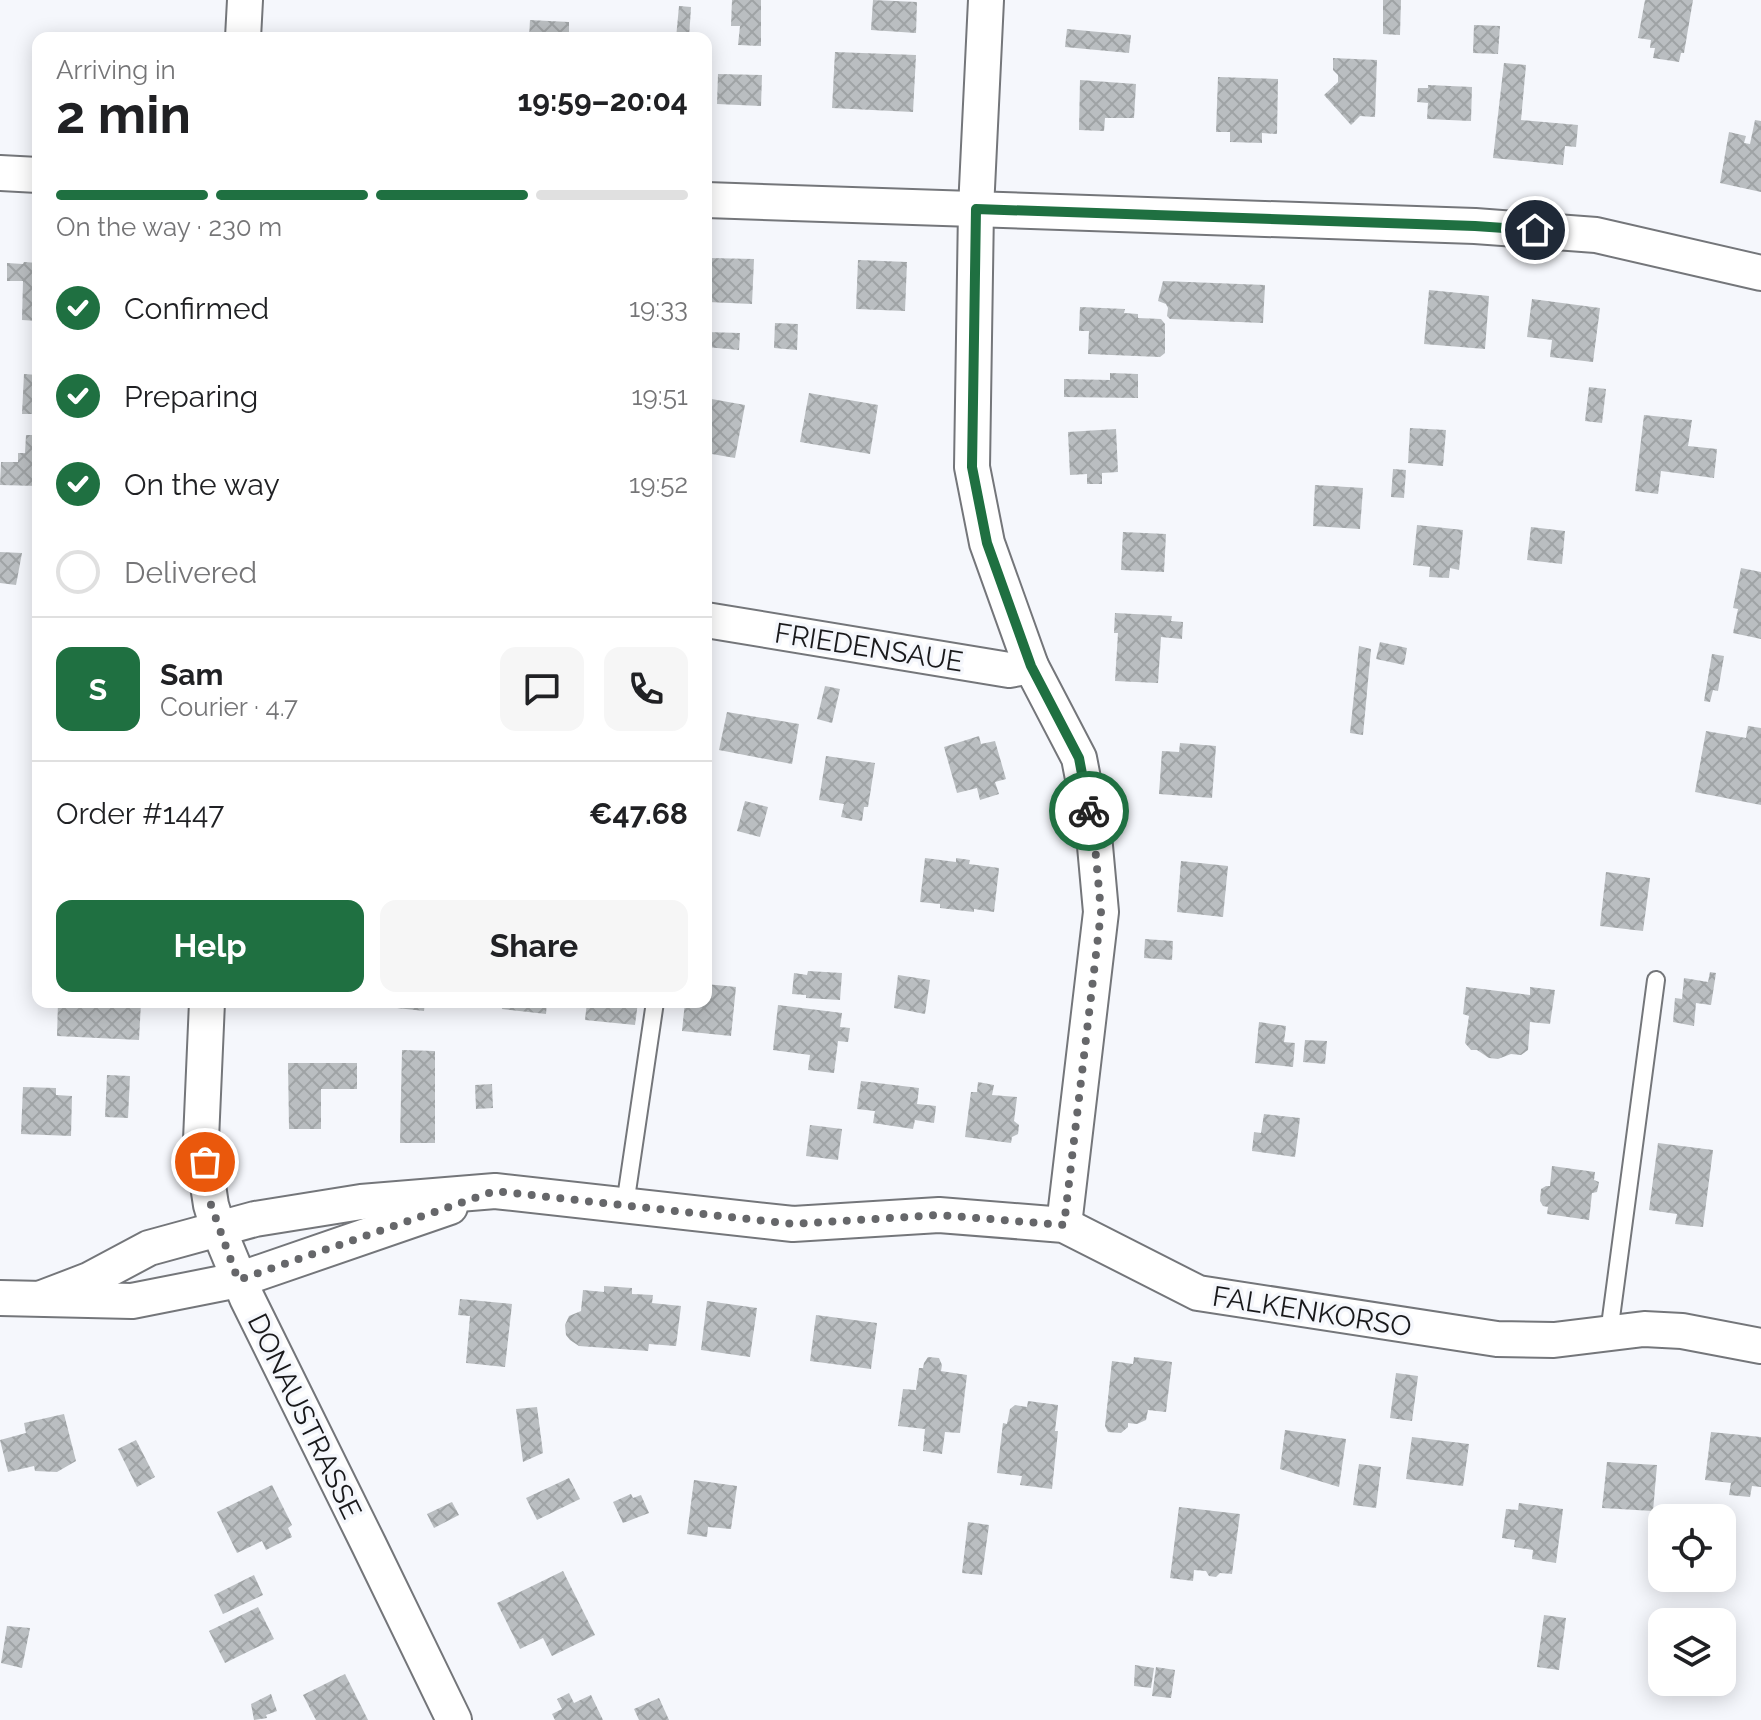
<!DOCTYPE html>
<html lang="en">
<head>
<meta charset="utf-8">
<style>
	:root { --surface:#fff; --page:#f6f6f6; --text:#202124; --muted:#757577; --line:#e0e0e0; --accent:#1f7041 }
	body { margin:0; font-family:Raleway,sans-serif; background:var(--page); color:var(--text); height:100vh; display:flex; flex-direction:column; font-size:30px; white-space:nowrap }
	* { box-sizing:border-box; margin:0 }
	p { font-size:26px; color:var(--muted) }
	.icon { flex:none; width:44px; height:44px; fill:none; stroke:currentColor; stroke-width:2; stroke-linecap:round; stroke-linejoin:round }
	.map { position:relative; flex:1; overflow:hidden }
	.drawer { position:absolute; left:32px; top:32px; width:680px; height:976px; display:flex; flex-direction:column; background:var(--surface); border-radius:16px; box-shadow:0 4px 20px #0003 }
	.drawer>* { flex:none }
	.buttons { position:absolute; left:1648px; top:1504px; display:grid; gap:16px }
	.buttons a { display:grid; place-items:center; width:88px; height:88px; border-radius:16px; background:var(--surface); box-shadow:0 4px 20px #0003; font-size:40px }
	.pin { position:absolute; display:grid; place-items:center; width:68px; height:68px; color:#fff; margin:-34px; border:4px solid #fff; border-radius:50%; box-shadow:0 2px 8px #0007 }
	.courier { position:absolute; display:grid; place-items:center; width:80px; height:80px; margin:-40px; border:6px solid #1f7041; border-radius:50%; background:#fff; color:#222; box-shadow:0 2px 10px #0007 }
	.overview em { font-style:normal; font-weight:700 }
	.overview div { display:flex; flex-direction:column-reverse }
	.overview { display:flex; align-items:center; justify-content:space-between; height:136px; padding:0 24px }
	h1 { font-size:52px; font-weight:700; line-height:60px }
	.bar { display:grid; grid-template-columns:repeat(4,1fr); gap:12px 8px; align-content:center; height:96px; padding:0 24px }
	.bar i { height:10px; border-radius:6px; background:var(--line) }
	.bar .on { background:var(--accent) }
	.bar p { grid-column:span 4 }
	.line { display:flex; align-items:center; gap:20px; padding:0 24px; border-top:2px solid var(--line) }
	.line div { flex:1 }
	.round { display:grid; place-items:center; flex:none; width:84px; height:84px; border-radius:16px; background:var(--page) }
	ol { padding:0 24px; list-style:none }
	li { display:flex; align-items:center; gap:24px; height:88px }
	li p { margin-inline-start:auto }
	li .icon { padding:8px; border-radius:50%; background:var(--accent); color:#fff; stroke-width:4 }
	li:last-child { color:var(--muted) }
	li i { width:44px; height:44px; border:4px solid var(--line); border-radius:50% }
	.button { display:flex; gap:16px; margin-top:auto; padding:16px 24px }
	.button a { flex:1; height:92px; border-radius:16px; background:var(--accent); color:#fff; font-size:32px; font-weight:700; line-height:92px; text-align:center }
	.button a+a { background:var(--page); color:var(--text) }
	.map>svg:first-child { display:block }
</style>
</head>
<body>
<div class="map">
<svg width="1761" height="1720" viewBox="0 0 1761 1720">
	<defs>
		<pattern id="building-cross-hatch" width="8" height="8" patternUnits="userSpaceOnUse" patternTransform="scale(2)"><rect width="8" height="8" fill="#babec1"/><path d="M0 0l8 8M0 8l8-8" fill="none" stroke="#9fa3a5"/></pattern>
	</defs>
	<rect width="100%" height="100%" fill="#f5f7fc"/>
	<g fill="url(#building-cross-hatch)">
		<path d="M732,0H761V46L738,45L740,26H731Z"/>
		<path d="M873,0L917,2L916,33L871,30Z"/>
		<path d="M1383,0H1401L1400,35L1383,34Z"/>
		<path d="M1645,0H1693L1684,53H1681L1679,62L1653,58L1655,48H1650L1651,40L1638,38Z"/>
		<path d="M679,6L691,7L689,38H676Z"/>
		<path d="M530,20L569,22V38H529Z"/>
		<path d="M1474,25L1500,26L1498,54L1473,53Z"/>
		<path d="M1067,29L1131,35L1129,53L1065,47Z"/>
		<path d="M835,52L916,55L913,112L832,108Z"/>
		<path d="M1333,58L1377,60L1375,117L1360,116L1351,125L1324,95L1338,82V75L1333,70Z"/>
		<path d="M1504,63L1526,65L1521,120L1578,125L1576,147L1565,146L1563,165L1493,158Z"/>
		<path d="M718,74L762,75L761,106L717,104Z"/>
		<path d="M1218,77L1278,79L1277,134L1262,133V143L1230,142V132H1216Z"/>
		<path d="M1080,80L1136,84L1134,118H1105L1104,131L1079,130Z"/>
		<path d="M1428,85L1472,87L1471,121L1427,119L1428,103L1417,102L1418,88H1428Z"/>
		<path d="M1755,120L1761,121V192L1720,183L1729,132L1746,136L1744,143L1750,144Z"/>
		<path d="M710,258L754,259L752,304L708,302L709,285H706V265H710Z"/>
		<path d="M858,260L907,262L905,311L856,309Z"/>
		<path d="M24,262L38,263V321L22,320L23,281H7V263L23,264Z"/>
		<path d="M1163,281L1265,285L1263,323L1170,319L1167,316L1168,308L1166,304L1158,301Z"/>
		<path d="M1429,290L1489,296L1485,349L1424,344Z"/>
		<path d="M1532,299L1600,308L1593,362L1550,357L1552,340L1527,337Z"/>
		<path d="M1080,307L1125,309L1124,313L1138,314V318L1161,319L1165,324V353L1160,357L1088,354L1089,331H1079Z"/>
		<path d="M775,323L798,324L797,350L774,348Z"/>
		<path d="M706,332L740,333L739,350L706,347Z"/>
		<path d="M1110,373L1138,374V398L1064,397V379L1110,380Z"/>
		<path d="M24,374L38,375V414H22Z"/>
		<path d="M1589,387L1606,389L1602,423L1585,421Z"/>
		<path d="M809,393L878,405L870,454L800,442Z"/>
		<path d="M706,398L745,405L735,458L706,453Z"/>
		<path d="M1644,415L1692,420L1688,446L1717,449L1714,478L1661,471L1658,494L1635,491Z"/>
		<path d="M1410,428L1446,430L1443,466L1408,463Z"/>
		<path d="M1116,429L1118,472L1102,473V484H1087V474L1070,475L1068,432Z"/>
		<path d="M26,435H38V486L0,485L1,462H18V453H25Z"/>
		<path d="M1393,469L1406,470L1404,498L1391,497Z"/>
		<path d="M1315,485L1363,488L1360,529L1313,526Z"/>
		<path d="M1417,525L1463,530L1459,570L1450,568L1449,578L1429,577L1430,567L1413,565Z"/>
		<path d="M1531,527L1565,531L1562,564L1527,560Z"/>
		<path d="M1123,532L1166,534L1164,572L1121,570Z"/>
		<path d="M0,552L22,553L16,585L0,583Z"/>
		<path d="M1741,568L1761,572V639L1733,633L1738,609L1733,608Z"/>
		<path d="M1115,613L1172,616L1171,621L1183,622L1182,639L1161,637L1158,683L1115,681L1118,633H1114Z"/>
		<path d="M1380,642L1407,648L1404,665L1376,659Z"/>
		<path d="M1359,646L1371,649L1363,735L1350,733Z"/>
		<path d="M1712,654L1724,656L1718,691L1713,690L1710,702L1704,701Z"/>
		<path d="M825,686L840,689L832,723L817,719Z"/>
		<path d="M727,712L799,724L792,764L719,750Z"/>
		<path d="M1748,726L1761,728V805L1695,792L1706,731L1746,738Z"/>
		<path d="M979,736L981,744L995,741L1006,779L995,782L999,794L980,800L977,788L957,793L944,747Z"/>
		<path d="M1180,743L1216,746L1212,798L1159,794L1162,751L1179,752Z"/>
		<path d="M826,756L875,763L868,807H864L862,821L841,817L844,804L819,800Z"/>
		<path d="M745,801L768,807L760,837L737,831Z"/>
		<path d="M925,858L956,862V858L970,860L969,864L999,868L994,912L974,909V912L940,908V904L920,902Z"/>
		<path d="M1181,861L1228,866L1223,917L1177,912Z"/>
		<path d="M1606,872L1650,878L1643,931L1600,926Z"/>
		<path d="M1145,939L1173,941L1172,960L1144,958Z"/>
		<path d="M808,971L842,973L840,1000L806,998V995L792,994L794,973L807,975Z"/>
		<path d="M1710,972L1716,973L1711,1005L1696,1003L1694,1026L1673,1022L1675,998L1682,999L1684,978L1708,982Z"/>
		<path d="M898,975L930,980L925,1014L894,1008Z"/>
		<path d="M706,984L736,987L731,1036L682,1031L685,1002H706Z"/>
		<path d="M1466,987L1530,995V987L1555,990L1550,1024L1530,1022L1528,1050L1521,1055L1511,1054L1498,1059L1489,1058L1477,1050H1471L1465,1043L1469,1016L1463,1014Z"/>
		<path d="M58,1002H141L139,1040L57,1036Z"/>
		<path d="M398,1002H425L424,1011L397,1008Z"/>
		<path d="M503,1002H547L546,1014L502,1009Z"/>
		<path d="M587,1002H638L635,1025L585,1020Z"/>
		<path d="M778,1005L842,1013L840,1027L850,1028L848,1042L838,1041L834,1073L808,1070L810,1055L773,1050Z"/>
		<path d="M1259,1022L1286,1026L1284,1042L1295,1043L1293,1067L1255,1063Z"/>
		<path d="M1305,1040L1327,1041L1325,1064L1303,1062Z"/>
		<path d="M402,1050L435,1051V1143H400Z"/>
		<path d="M288,1063H357V1089H321V1129H289Z"/>
		<path d="M107,1075L130,1076L128,1118L105,1117Z"/>
		<path d="M861,1081L919,1088L917,1104L936,1106L934,1123L915,1120L913,1129L873,1123L875,1111L857,1109Z"/>
		<path d="M978,1082L994,1085L992,1095L1017,1097L1014,1121L1019,1125L1018,1134L1012,1137L1011,1143L965,1137L971,1092H977Z"/>
		<path d="M492,1084L493,1108L476,1109L475,1085Z"/>
		<path d="M23,1087L56,1088V1095L72,1096L71,1136L21,1134Z"/>
		<path d="M1264,1114L1300,1118L1295,1157L1252,1151L1254,1132L1261,1133Z"/>
		<path d="M810,1125L842,1129L838,1160L806,1156Z"/>
		<path d="M1658,1143L1713,1150L1703,1227L1675,1224L1677,1214L1649,1210Z"/>
		<path d="M1552,1166L1595,1172L1594,1180L1599,1182L1597,1192L1592,1193L1589,1220L1547,1214L1548,1207L1543,1206L1540,1201L1541,1189L1546,1186H1550Z"/>
		<path d="M604,1286L632,1288V1294L653,1295L652,1303L681,1306L676,1346L649,1344L648,1351L579,1346L570,1340L566,1335L565,1325L569,1316L581,1311L583,1290L604,1292Z"/>
		<path d="M460,1299L512,1304L505,1367L466,1363L470,1316L458,1315Z"/>
		<path d="M707,1301L757,1308L750,1357L701,1350Z"/>
		<path d="M816,1315L877,1323L871,1369L810,1361Z"/>
		<path d="M928,1357L939,1358L942,1365L941,1371L967,1375L960,1433L945,1432L942,1454L923,1451L925,1429L898,1426L903,1389L916,1390L919,1368H923L924,1363Z"/>
		<path d="M1134,1357L1172,1362L1166,1412L1148,1410L1146,1420L1137,1424L1128,1423V1427L1121,1433L1108,1432L1105,1426L1112,1361L1133,1364Z"/>
		<path d="M1396,1373L1418,1376L1412,1421L1390,1418Z"/>
		<path d="M1028,1401L1058,1405L1055,1431H1058L1052,1489L1020,1485L1022,1476L997,1473L1003,1423L1007,1424L1010,1409L1015,1405L1027,1407Z"/>
		<path d="M537,1407L543,1453L523,1462L516,1409Z"/>
		<path d="M64,1414L76,1461L57,1472L35,1471L34,1466L8,1472L0,1440L26,1433L24,1423Z"/>
		<path d="M1285,1430L1346,1439L1339,1487L1280,1469Z"/>
		<path d="M1711,1432L1761,1437V1487L1752,1486L1750,1497L1729,1495L1731,1483L1705,1480Z"/>
		<path d="M1412,1437L1469,1444L1463,1486L1406,1479Z"/>
		<path d="M136,1440L155,1477L137,1487L118,1449Z"/>
		<path d="M1607,1462L1657,1465L1653,1511L1602,1508Z"/>
		<path d="M1359,1464L1381,1467L1376,1508L1353,1505Z"/>
		<path d="M569,1478L580,1499L537,1520L526,1498Z"/>
		<path d="M694,1480L737,1486L731,1529L708,1527L707,1537L687,1534Z"/>
		<path d="M272,1485L292,1525L288,1528L292,1537L266,1550L262,1541L237,1553L217,1512Z"/>
		<path d="M631,1494L633,1498L641,1495L649,1513L623,1523L613,1502Z"/>
		<path d="M452,1502L459,1515L434,1528L427,1514Z"/>
		<path d="M1519,1503L1563,1509L1556,1563L1532,1559L1533,1550L1514,1547L1515,1540L1502,1538L1506,1509L1518,1510Z"/>
		<path d="M1179,1507L1240,1514L1232,1574L1220,1573L1216,1577L1209,1576L1206,1571L1194,1570L1193,1581L1170,1578Z"/>
		<path d="M1660,1511L1680,1515V1518H1662V1559L1654,1558Z"/>
		<path d="M968,1522L989,1525L982,1575L962,1573Z"/>
		<path d="M563,1571L595,1635L552,1656L543,1638L520,1649L497,1603Z"/>
		<path d="M254,1575L263,1595L223,1614L214,1595Z"/>
		<path d="M258,1607L274,1639L225,1663L209,1631Z"/>
		<path d="M1544,1615L1566,1618L1559,1670L1537,1667Z"/>
		<path d="M7,1626L30,1628L22,1668L1,1663Z"/>
		<path d="M1135,1665L1154,1668L1151,1688L1134,1686Z"/>
		<path d="M1156,1667L1175,1670L1171,1698L1152,1696Z"/>
		<path d="M345,1674L368,1720H316L303,1695Z"/>
		<path d="M569,1693L574,1703L591,1695L603,1720H555L552,1714L562,1709L557,1699Z"/>
		<path d="M271,1694L277,1711L266,1715L267,1718L254,1720L251,1704Z"/>
		<path d="M659,1698L669,1720H639L634,1709Z"/>
	</g>
	<g fill="none" stroke-linecap="round" stroke-linejoin="round">
		<g stroke="#74767a" stroke-width="20">
			<g id="lane">
				<path d="M625,1205L655,1002"/>
				<path d="M1609,1333L1656,980"/>
			</g>
		</g>
		<g stroke="#74767a" stroke-width="38">
			<g id="street">
				<path d="M986,0L976,209L972,467L987,543L1031,666L1079,758L1094,835L1101,912L1064,1225"/>
				<path d="M243,38L245,0"/>
				<path d="M0,173L38,175"/>
				<path d="M706,200L1475,226L1596,235L1761,273"/>
				<path d="M706,620L1009,670L1031,666"/>
				<path d="M207,1002L201,1140L211,1205L218,1228L247,1298L369,1545L454,1720"/>
				<path d="M0,1298L132,1301L238,1280L450,1207"/>
				<path d="M42,1298L89,1280L149,1248L255,1219L361,1202L495,1191L793,1224L939,1215L1064,1225L1198,1293L1497,1339L1554,1340L1644,1329L1682,1331L1761,1346"/>
			</g>
		</g>
		<use href="#lane" stroke="#fff" stroke-width="16"/>
		<use href="#street" stroke="#fff" stroke-width="34"/>
	</g>
	<g fill="none" stroke-linecap="round" stroke-linejoin="round">
		<path stroke="#66676a" stroke-width="8" stroke-dasharray="0 14.4" d="M205,1162L211,1205L238,1280L495,1191L793,1224L939,1215L1064,1225L1101,912L1094,835L1089,811"/>
		<path stroke="#1f7041" stroke-width="10" d="M1089,811L1079,758L1031,666L987,543L972,467L976,209L1475,226L1535,230"/>
	</g>
	<g text-anchor="middle" stroke-width="7" stroke-linejoin="round" paint-order="stroke">
		<g font-size="28" fill="#19191b" stroke="#f5f7fc">
			<text transform="translate(869 647) rotate(9)" y="10">FRIEDENSAUE</text>
			<text transform="translate(1312 1311) rotate(9)" y="10">FALKENKORSO</text>
			<text transform="translate(305 1416) rotate(64)" y="10">DONAUSTRASSE</text>
		</g>
	</g>
</svg>
<div class="buttons">
<a><svg class="icon" aria-label="locate" viewBox="0 0 24 24"><circle cx="12" cy="12" r="6"/><path d="M12 2v4M12 18v4M2 12h4M18 12h4"/></svg></a>
<a><svg class="icon" aria-label="layers" viewBox="0 0 24 24"><path d="M12 4l9 5-9 5-9-5zM3 14l9 5 9-5"/></svg></a>
</div>
<div class="pin" style="left:205px;top:1162px;background:#ea580c"><svg class="icon" aria-label="bag" viewBox="0 0 24 24"><path d="M5 8h14l-1 12H6zM9 8a3 3 0 0 1 6 0"/></svg></div>
<div class="pin" style="left:1535px;top:230px;background:#1f2937"><svg class="icon" aria-label="home" viewBox="0 0 24 24"><path d="M3 11l9-7 9 7M6 9v11h12V9"/></svg></div>
<div class="courier" style="left:1089px;top:811px"><svg class="icon" aria-label="bike" viewBox="0 0 24 24"><circle cx="6" cy="16" r="4"/><circle cx="18" cy="16" r="4"/><path d="M6 16l4-8h5l3 8M10 8l3 8H6M13 5h3"/></svg></div>
<section class="drawer">
<div class="overview"><div><h1>2 min</h1><p>Arriving in</p></div><em>19:59–20:04</em></div>
<div class="bar"><i class="on"></i><i class="on"></i><i class="on"></i><i></i><p>On the way · 230 m</p></div>
<ol>
<li><svg class="icon" aria-label="check" viewBox="0 0 24 24"><path d="M5 12l5 5 9-10"/></svg>Confirmed<p>19:33</p></li>
<li><svg class="icon" aria-label="check" viewBox="0 0 24 24"><path d="M5 12l5 5 9-10"/></svg>Preparing<p>19:51</p></li>
<li><svg class="icon" aria-label="check" viewBox="0 0 24 24"><path d="M5 12l5 5 9-10"/></svg>On the way<p>19:52</p></li>
<li><i></i>Delivered</li>
</ol>
<div class="line" style="height:144px"><b class="round" style="background:var(--accent);color:#fff">S</b><div><b>Sam</b><p>Courier · 4.7</p></div><a class="round"><svg class="icon" aria-label="chat" viewBox="0 0 24 24"><path d="M4 5h16v11H9l-5 4z"/></svg></a><a class="round"><svg class="icon" aria-label="phone" viewBox="0 0 24 24"><path d="M5 4h4l2 5-3 2q2 4 5 5l2-3 5 2v4C11 20 4 13 5 4z"/></svg></a></div>
<div class="line" style="height:104px"><div>Order #1447</div><b>€47.68</b></div>
<div class="button"><a>Help</a><a>Share</a></div>
</section>
</div>
</body>
</html>
